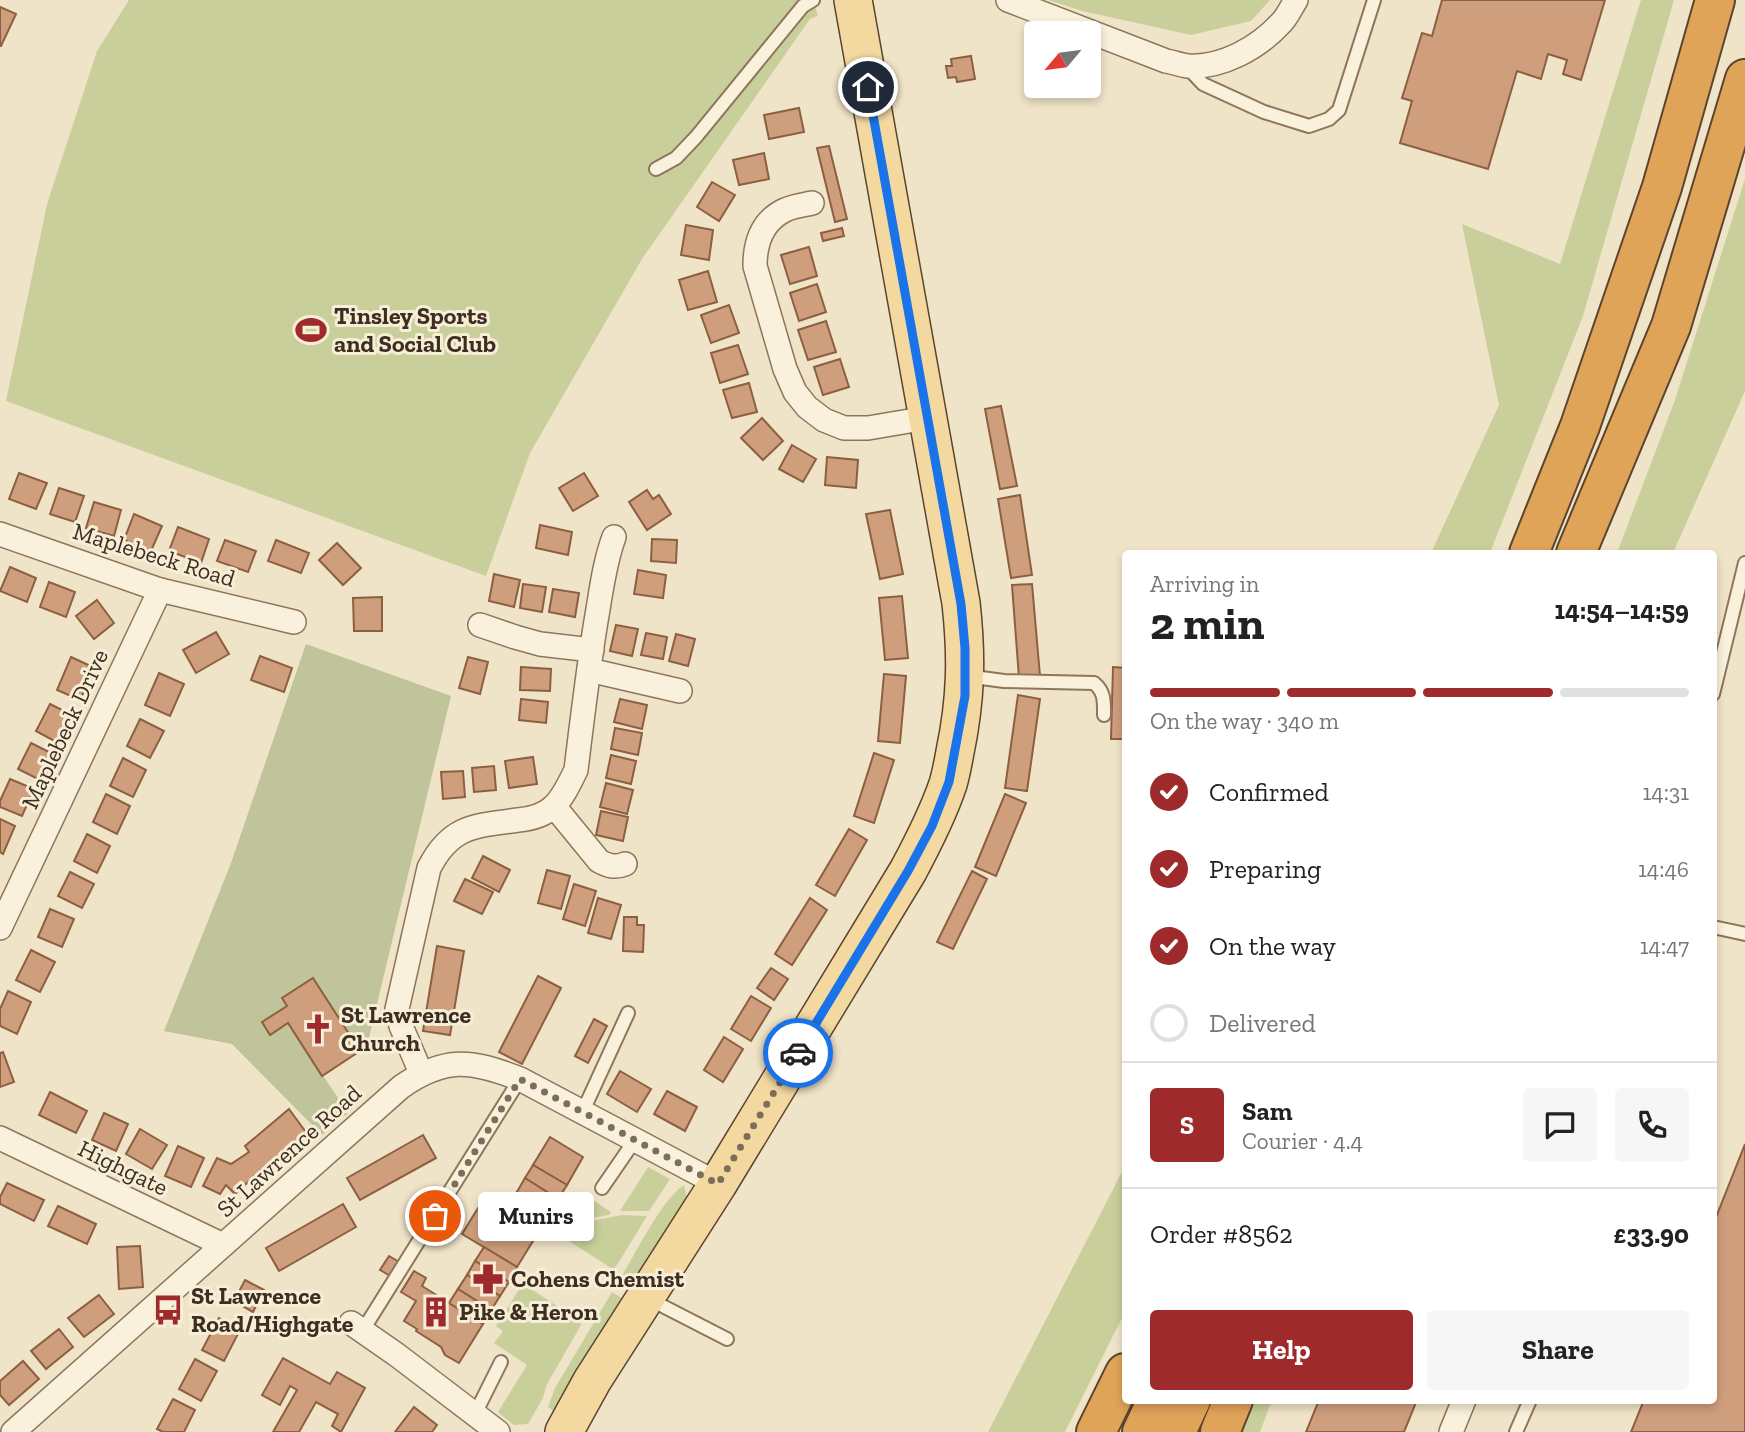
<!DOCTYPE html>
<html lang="en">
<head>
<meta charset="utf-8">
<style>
	:root { --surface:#fff; --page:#f6f6f6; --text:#222; --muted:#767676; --line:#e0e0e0; --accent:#9e2a2b }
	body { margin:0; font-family:"Zilla Slab",serif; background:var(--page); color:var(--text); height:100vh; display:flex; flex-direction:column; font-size:26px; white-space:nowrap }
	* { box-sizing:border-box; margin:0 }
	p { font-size:23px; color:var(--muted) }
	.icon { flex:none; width:38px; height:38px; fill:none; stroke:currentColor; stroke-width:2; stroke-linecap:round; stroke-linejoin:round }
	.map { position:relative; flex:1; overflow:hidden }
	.side { position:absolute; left:1122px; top:550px; width:595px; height:854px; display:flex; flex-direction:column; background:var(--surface); border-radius:7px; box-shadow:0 4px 10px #0003 }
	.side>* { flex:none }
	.needle { width:46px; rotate:241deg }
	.buttons { position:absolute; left:1024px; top:21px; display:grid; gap:14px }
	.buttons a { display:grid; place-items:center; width:77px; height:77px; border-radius:7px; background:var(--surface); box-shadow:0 4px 10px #0003; font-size:35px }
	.pin { position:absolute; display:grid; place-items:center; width:60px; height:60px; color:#fff; margin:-30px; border:4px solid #fff; border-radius:50%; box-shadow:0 2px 7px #0007 }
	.courier { position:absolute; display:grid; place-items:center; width:70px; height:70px; margin:-35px; border:5px solid #1a73e8; border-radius:50%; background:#fff; color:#222; box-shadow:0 2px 9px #0007 }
	.bubble { position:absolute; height:49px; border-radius:7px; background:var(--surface); box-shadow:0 4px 10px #0003; font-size:23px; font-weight:800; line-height:49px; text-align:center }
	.overview em { font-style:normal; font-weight:800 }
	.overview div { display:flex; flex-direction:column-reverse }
	.overview { display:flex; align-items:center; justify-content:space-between; height:119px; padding:0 28px }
	h1 { font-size:46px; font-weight:800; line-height:52px }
	.bar { display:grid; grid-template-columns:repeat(4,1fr); gap:10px 7px; align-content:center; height:84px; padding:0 28px }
	.bar i { height:9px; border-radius:5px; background:var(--line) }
	.bar .active { background:var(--accent) }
	.bar p { grid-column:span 4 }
	.line { display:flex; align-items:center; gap:18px; padding:0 28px; border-top:2px solid var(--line) }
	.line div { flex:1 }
	.round { display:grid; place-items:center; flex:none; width:74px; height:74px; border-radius:7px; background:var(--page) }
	ol { padding:0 28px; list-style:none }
	li { display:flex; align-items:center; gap:21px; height:77px }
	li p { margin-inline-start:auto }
	li .icon { padding:7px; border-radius:50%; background:var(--accent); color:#fff; stroke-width:4 }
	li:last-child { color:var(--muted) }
	li i { width:38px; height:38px; border:4px solid var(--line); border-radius:50% }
	.cta { display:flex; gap:14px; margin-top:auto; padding:14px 28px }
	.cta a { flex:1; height:80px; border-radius:7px; background:var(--accent); color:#fff; font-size:28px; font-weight:800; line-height:80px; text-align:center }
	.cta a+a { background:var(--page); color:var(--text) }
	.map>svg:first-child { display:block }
</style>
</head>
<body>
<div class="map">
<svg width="1745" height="1432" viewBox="0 0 1745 1432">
	<rect width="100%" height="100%" fill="#f0e4c8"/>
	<g fill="#c9cf9b">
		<path d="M129,0H813L818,16L810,19L642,259L530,453L486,576L6,401L47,204L97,51Z"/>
		<path d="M1048,0H1270L1251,21L1191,35L1082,11Z"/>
		<path d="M1641,0H1674L1583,316L1490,553H1431L1499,405L1462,224L1560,264Z"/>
		<path d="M1745,179V391L1673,553H1617L1675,400Z"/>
		<path d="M1125,1166V1312L1065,1432H988Z"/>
		<path d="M648,1167L670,1179L649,1211H620Z"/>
		<path d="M684,1185L688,1202L640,1289L621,1277C636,1253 662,1199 684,1185Z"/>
		<path d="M587,1196L611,1212L609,1215L592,1218L578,1209Z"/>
		<path d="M568,1209L591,1221L622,1215L647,1216L617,1265L614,1268H611L558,1234C554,1226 564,1216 568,1209Z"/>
		<path d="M528,1287L580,1321L581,1325L546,1386L543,1398L528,1424L514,1425L498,1412L527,1365L494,1343L503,1331L496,1326L518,1291L521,1288Z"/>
		<path d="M612,1292L630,1303L560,1416L548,1407L555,1388Z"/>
		<path d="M1253,1400H1272L1260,1432H1239Z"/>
	</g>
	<path fill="#bfc49a" d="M306,644L451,696L365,1054L360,1051L313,978L282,998L287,1006L288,1023L348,1113L322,1135L232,1044L164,1031L231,863Z"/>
	<g fill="#cf9f7d" stroke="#8d5f41" stroke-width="2">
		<path d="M1442,0H1605L1581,80L1563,74L1567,60L1548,54L1541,79L1517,71L1488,169L1400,143L1412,101L1402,98L1422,33L1432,36Z"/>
		<path d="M0,7L16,14L1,46H0Z"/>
		<path d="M971,56L975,79L957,82L956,77L948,78L946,66H952L951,59Z"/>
		<path d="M799,108L804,132L769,139L764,115Z"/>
		<path d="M829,146L847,219L835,222L817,148Z"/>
		<path d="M764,153L769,179L739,185L733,160Z"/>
		<path d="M712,182L735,195L719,221L697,207Z"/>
		<path d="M686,225L713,230L709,260L681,255Z"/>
		<path d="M842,228L844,236L823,241L821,233Z"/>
		<path d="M809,247L817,276L790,284L781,255Z"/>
		<path d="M708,271L717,302L688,310L679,280Z"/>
		<path d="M817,284L826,312L799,321L790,293Z"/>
		<path d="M729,305L739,333L711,343L701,315Z"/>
		<path d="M826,321L836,352L808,360L798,330Z"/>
		<path d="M738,345L748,374L720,383L711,353Z"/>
		<path d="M840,359L849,387L823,395L814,367Z"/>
		<path d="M749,383L757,412L732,418L723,390Z"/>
		<path d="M1001,406L1017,486L1000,489L985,409Z"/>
		<path d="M762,418L783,441L763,460L741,438Z"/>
		<path d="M792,445L816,459L803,482L779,469Z"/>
		<path d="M827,457L858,460L856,488L825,485Z"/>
		<path d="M19,473L47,483L36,509L9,499Z"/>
		<path d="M584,473L598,496L573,511L559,488Z"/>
		<path d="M59,488L84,496L75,522L50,514Z"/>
		<path d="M647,490L653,499L659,495L671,514L647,530L629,502Z"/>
		<path d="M1020,495L1032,575L1011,578L998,499Z"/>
		<path d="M94,502L121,510L114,536L86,528Z"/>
		<path d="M890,510L903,574L880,579L866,514Z"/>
		<path d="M134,514L162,526L151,551L124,540Z"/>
		<path d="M540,525L572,532L568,555L536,548Z"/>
		<path d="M178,527L209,539L201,563L169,551Z"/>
		<path d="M652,539L677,540L676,563L651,561Z"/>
		<path d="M225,540L256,551L248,572L217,561Z"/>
		<path d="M276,540L309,553L301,573L268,561Z"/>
		<path d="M337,543L361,568L343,585L319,560Z"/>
		<path d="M10,567L36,578L27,602L0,591Z"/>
		<path d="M638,570L666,575L663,598L634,594Z"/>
		<path d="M494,574L520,580L514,607L489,601Z"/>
		<path d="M49,582L75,592L66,617L40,607Z"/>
		<path d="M523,584L546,587L542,612L520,608Z"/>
		<path d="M1032,584L1040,676L1019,678L1012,585Z"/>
		<path d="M553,589L579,593L575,617L549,612Z"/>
		<path d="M902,596L908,658L885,660L879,598Z"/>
		<path d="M382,597V631H354L353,598Z"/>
		<path d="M97,600L114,623L94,639L76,616Z"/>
		<path d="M616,625L638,629L632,656L610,651Z"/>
		<path d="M216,632L229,654L196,673L183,650Z"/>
		<path d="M646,633L667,637L663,659L641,655Z"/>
		<path d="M676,634L695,639L688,666L669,661Z"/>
		<path d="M260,656L292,668L284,692L251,680Z"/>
		<path d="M71,657L95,668L80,700L57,690Z"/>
		<path d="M468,657L488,662L480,694L459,688Z"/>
		<path d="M521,667L551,669L550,691L520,690Z"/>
		<path d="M1113,667L1125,668V739H1111Z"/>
		<path d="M159,673L184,684L170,716L145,705Z"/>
		<path d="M884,674L906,676L900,743L878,741Z"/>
		<path d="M1018,695L1040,699L1027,791L1005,788Z"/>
		<path d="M521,699L548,702L546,723L519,720Z"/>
		<path d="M620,699L647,705L642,729L614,722Z"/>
		<path d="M50,704L72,715L58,743L36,731Z"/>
		<path d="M140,719L164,731L150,758L127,746Z"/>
		<path d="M615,728L642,733L638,755L611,749Z"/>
		<path d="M31,743L55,755L42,781L18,769Z"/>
		<path d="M874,753L894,760L874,823L854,816Z"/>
		<path d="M611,755L636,761L631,784L606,778Z"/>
		<path d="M533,757L537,784L509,788L505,761Z"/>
		<path d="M123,758L146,770L133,797L110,786Z"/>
		<path d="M494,766L496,790L474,792L472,768Z"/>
		<path d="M463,771L465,797L443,799L441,772Z"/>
		<path d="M10,779L34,789L22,816L0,807V801Z"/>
		<path d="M606,783L633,790L627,814L600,807Z"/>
		<path d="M106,794L130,806L117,834L93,822Z"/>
		<path d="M1005,794L1026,803L996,876L975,867Z"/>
		<path d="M601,811L628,817L623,841L596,835Z"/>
		<path d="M0,819L15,826L3,854L0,852Z"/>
		<path d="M849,829L867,840L835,896L816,885Z"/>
		<path d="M87,834L110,846L97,873L74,861Z"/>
		<path d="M483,856L510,870L499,892L472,878Z"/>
		<path d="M547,870L570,876L561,909L538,903Z"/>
		<path d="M972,871L987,879L953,949L937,942Z"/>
		<path d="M70,872L94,884L82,908L58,896Z"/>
		<path d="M465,879L493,892L482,914L454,901Z"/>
		<path d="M574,884L596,891L585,926L563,919Z"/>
		<path d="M598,898L621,905L611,939L588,933Z"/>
		<path d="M810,898L827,910L792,965L775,954Z"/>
		<path d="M50,909L74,919L62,947L38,937Z"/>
		<path d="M624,917H637V925H644L643,952L623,951Z"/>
		<path d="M437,946L464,951L450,1035L423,1031Z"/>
		<path d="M31,950L55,962L40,992L16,980Z"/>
		<path d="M771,968L788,979L774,1000L757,988Z"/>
		<path d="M538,976L561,988L522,1064L499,1052Z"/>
		<path d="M313,978L360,1051L322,1076L288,1023L270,1035L262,1022L287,1006L282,998Z"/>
		<path d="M8,991L31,1002L17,1034L0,1026V1009Z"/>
		<path d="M751,996L771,1008L751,1041L731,1029Z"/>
		<path d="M594,1019L607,1026L588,1063L575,1056Z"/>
		<path d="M724,1037L743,1049L723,1082L704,1070Z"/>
		<path d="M3,1052L14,1082L0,1087V1053Z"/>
		<path d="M620,1071L651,1089L637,1112L607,1094Z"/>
		<path d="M667,1091L697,1107L685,1131L654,1114Z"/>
		<path d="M50,1092L87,1111L76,1133L39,1115Z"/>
		<path d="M289,1109L308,1135L266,1173L262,1169L235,1194L226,1185L220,1194L203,1186L217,1158L231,1164L249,1152L245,1146Z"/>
		<path d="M104,1113L128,1124L116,1151L92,1140Z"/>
		<path d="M140,1129L167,1145L152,1169L126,1154Z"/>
		<path d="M423,1135L436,1158L360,1200L347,1178Z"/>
		<path d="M550,1137L583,1157L567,1185L533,1165Z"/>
		<path d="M1745,1144V1432H1631L1644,1400H1713V1225Z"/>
		<path d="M178,1146L204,1158L191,1187L165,1176Z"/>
		<path d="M533,1165L567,1185L558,1199L525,1178Z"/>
		<path d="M525,1178L558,1199L550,1213L517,1192Z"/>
		<path d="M7,1183L44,1200L34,1221L0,1204V1197Z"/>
		<path d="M517,1192L550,1213L542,1227L508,1206Z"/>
		<path d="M343,1204L356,1227L279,1271L266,1248Z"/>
		<path d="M58,1206L96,1224L87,1244L48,1226Z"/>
		<path d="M508,1206L542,1227L533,1241L499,1220Z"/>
		<path d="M478,1208L533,1241L517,1267L462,1234Z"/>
		<path d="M140,1246L143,1287L119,1289L117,1247Z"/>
		<path d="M484,1247L517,1267L509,1282L475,1261Z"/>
		<path d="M389,1256L401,1263L392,1277L380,1270Z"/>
		<path d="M475,1261L509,1282L500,1296L467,1275Z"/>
		<path d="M414,1271L426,1278L422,1286L483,1324L459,1363L445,1355L441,1347L416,1331L417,1329L404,1321L416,1301L401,1292Z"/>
		<path d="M467,1275L500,1296L491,1310L458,1289Z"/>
		<path d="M245,1280L264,1290L253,1312L234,1301Z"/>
		<path d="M458,1289L491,1310L483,1324L449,1303Z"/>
		<path d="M99,1295L114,1314L84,1337L68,1318Z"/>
		<path d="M219,1318L240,1330L224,1361L202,1350Z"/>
		<path d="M59,1329L73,1347L46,1369L31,1351Z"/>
		<path d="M283,1358L330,1384L337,1372L365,1388L341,1432L332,1426L338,1414L316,1402L299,1432H273L297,1390L290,1386L280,1405L262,1395Z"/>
		<path d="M195,1359L217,1371L201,1401L179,1389Z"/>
		<path d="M23,1361L39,1379L9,1405L0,1395V1381Z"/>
		<path d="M173,1399L195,1410L184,1432H163L157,1429Z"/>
		<path d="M1319,1400H1417L1404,1432H1306Z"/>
		<path d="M414,1407L437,1425L432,1432H395Z"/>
	</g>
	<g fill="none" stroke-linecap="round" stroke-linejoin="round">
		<g stroke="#8d765c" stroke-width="16">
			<g id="lane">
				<path d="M1186,66L1203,84L1264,112L1309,126L1329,119L1339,110L1374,0"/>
				<path d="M656,169L676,158L696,137L803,6L813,0"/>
				<path d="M966,676L1004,681L1094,683C1105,692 1104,702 1104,715"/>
				<path d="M1713,694L1745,563"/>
				<path d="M1713,927L1745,934"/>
				<path d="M583,1111L628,1013"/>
				<path d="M602,1188L635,1140"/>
				<path d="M649,1299L727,1339"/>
				<path d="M363,1330L520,1079"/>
				<path d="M475,1414L501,1362"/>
				<path d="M1516,1432L1530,1400"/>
			</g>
		</g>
		<g stroke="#8d765c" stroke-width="26">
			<g id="street">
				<path d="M1008,0L1166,61C1173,62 1180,65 1188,66C1222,68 1258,48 1281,23C1287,17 1291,8 1296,0"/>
				<path d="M812,203C803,205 793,206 785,210C762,221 755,243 755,266L785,369L795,392L807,407L824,420L844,428H868L927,418"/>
				<path d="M0,534L160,590L294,622"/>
				<path d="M480,625L515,637L540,644L592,650"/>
				<path d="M589,670L680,691"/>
				<path d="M554,806L599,861C608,866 615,868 625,864"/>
				<path d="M0,928L160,590"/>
				<path d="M421,1073L401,1026L397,1009L429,868C451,825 475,826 518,820C530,819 544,815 553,807C563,798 570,782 576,770C582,720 588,670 596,621C601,593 604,564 614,537"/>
				<path d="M0,1138L223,1245"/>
				<path d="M351,1323L397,1355L498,1432"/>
				<path d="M13,1432L401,1087C445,1056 472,1060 520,1079L718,1184"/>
				<path d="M1451,1432L1464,1400"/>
			</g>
		</g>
		<g stroke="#5b4430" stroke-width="40">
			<path id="primary" d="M564,1432L592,1381L718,1184L908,871C923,843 938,814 948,784C951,774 953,763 955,752C966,699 967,657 961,603L853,0"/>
		</g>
		<g stroke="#5b4430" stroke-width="42">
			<g id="highway">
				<path d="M1529,553L1580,426L1662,187L1715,0"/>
				<path d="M1576,553L1671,326L1745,79"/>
				<path d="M1096,1432L1125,1373"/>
				<path d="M1142,1432L1157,1400"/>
				<path d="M1176,1432L1191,1400"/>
				<path d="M1220,1432L1233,1400"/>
			</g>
		</g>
		<use href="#lane" stroke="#faf1dc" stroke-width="12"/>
		<use href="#street" stroke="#faf1dc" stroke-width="23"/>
		<use href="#primary" stroke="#f3d9a0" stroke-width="37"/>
		<use href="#highway" stroke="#e0a458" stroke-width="38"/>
	</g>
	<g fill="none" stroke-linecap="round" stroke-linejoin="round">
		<path stroke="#7c6e5b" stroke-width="7" stroke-dasharray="0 12.6" d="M435,1216L520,1079L718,1184L798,1053"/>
		<path stroke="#1a73e8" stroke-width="9" d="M798,1053L908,871L932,826L949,782L965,696V648L961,604L868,87"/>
	</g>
	<defs>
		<g id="stadium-bare" transform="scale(2.415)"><path d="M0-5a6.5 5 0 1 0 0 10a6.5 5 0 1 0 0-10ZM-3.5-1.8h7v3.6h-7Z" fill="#9e2a2b" stroke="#f7eed8" stroke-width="2.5" paint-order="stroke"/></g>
		<g id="church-bare" transform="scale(2.415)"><path d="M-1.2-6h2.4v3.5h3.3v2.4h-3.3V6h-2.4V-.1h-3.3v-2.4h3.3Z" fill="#9e2a2b" stroke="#f7eed8" stroke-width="2.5" paint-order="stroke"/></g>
		<g id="pharmacy-bare" transform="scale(2.415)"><path d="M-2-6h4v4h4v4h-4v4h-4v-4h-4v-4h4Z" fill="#9e2a2b" stroke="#f7eed8" stroke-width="2.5" paint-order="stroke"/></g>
		<g id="bus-bare" transform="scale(2.415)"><path d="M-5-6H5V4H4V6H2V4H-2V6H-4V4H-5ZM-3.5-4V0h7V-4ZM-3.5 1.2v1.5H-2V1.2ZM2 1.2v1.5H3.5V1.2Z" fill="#9e2a2b" stroke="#f7eed8" stroke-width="2.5" paint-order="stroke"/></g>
		<g id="building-bare" transform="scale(2.415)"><path d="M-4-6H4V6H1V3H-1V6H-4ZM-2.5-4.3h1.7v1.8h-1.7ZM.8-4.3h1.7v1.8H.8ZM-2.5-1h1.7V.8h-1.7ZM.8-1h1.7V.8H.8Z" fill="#9e2a2b" stroke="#f7eed8" stroke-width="2.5" paint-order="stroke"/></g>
	</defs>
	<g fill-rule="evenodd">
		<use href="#stadium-bare" x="311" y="330"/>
		<use href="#church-bare" x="318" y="1029"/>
		<use href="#pharmacy-bare" x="488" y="1279"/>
		<use href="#bus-bare" x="168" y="1310"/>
		<use href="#building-bare" x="436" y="1312"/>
	</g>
	<g text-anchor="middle" stroke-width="6" stroke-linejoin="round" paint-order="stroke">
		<g font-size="24" font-weight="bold" fill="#3d2e20" stroke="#f7eed8" text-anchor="start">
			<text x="334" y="324">Tinsley Sports<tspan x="334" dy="28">and Social Club</tspan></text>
			<text x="341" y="1023">St Lawrence<tspan x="341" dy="28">Church</tspan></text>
			<text x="511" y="1287">Cohens Chemist</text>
			<text x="191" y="1304">St Lawrence<tspan x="191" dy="28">Road/Highgate</tspan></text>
			<text x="459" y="1320">Pike &amp; Heron</text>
		</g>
		<g font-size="24" fill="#3d2e20" stroke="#f7eed8">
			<text transform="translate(154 555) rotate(17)" y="8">Maplebeck Road</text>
			<text transform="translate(65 729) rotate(-65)" y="8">Maplebeck Drive</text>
			<text transform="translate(289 1151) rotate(-42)" y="8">St Lawrence Road</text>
			<text transform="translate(123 1168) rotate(26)" y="8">Highgate</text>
		</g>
	</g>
</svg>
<div class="buttons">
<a><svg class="needle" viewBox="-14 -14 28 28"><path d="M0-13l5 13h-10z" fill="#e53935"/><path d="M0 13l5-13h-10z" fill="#767676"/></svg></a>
</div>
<div class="pin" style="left:435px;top:1216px;background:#ea580c"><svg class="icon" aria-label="bag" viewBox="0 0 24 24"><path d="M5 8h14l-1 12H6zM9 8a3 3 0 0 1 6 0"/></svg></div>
<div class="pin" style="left:868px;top:87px;background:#1f2937"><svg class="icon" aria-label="home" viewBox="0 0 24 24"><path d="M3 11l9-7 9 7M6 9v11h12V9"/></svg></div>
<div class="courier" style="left:798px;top:1053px"><svg class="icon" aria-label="car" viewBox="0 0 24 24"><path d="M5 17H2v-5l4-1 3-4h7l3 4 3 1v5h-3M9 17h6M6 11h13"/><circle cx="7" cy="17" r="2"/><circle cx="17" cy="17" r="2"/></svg></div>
<div class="bubble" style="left:478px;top:1192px;width:116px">Munirs</div>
<section class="side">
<div class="overview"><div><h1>2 min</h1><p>Arriving in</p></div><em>14:54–14:59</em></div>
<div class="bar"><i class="active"></i><i class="active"></i><i class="active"></i><i></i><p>On the way · 340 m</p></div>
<ol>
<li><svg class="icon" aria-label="check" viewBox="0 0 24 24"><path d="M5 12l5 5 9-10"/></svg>Confirmed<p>14:31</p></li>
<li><svg class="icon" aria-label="check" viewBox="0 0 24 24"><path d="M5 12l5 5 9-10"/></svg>Preparing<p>14:46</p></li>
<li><svg class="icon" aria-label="check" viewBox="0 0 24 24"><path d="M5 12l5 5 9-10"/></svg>On the way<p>14:47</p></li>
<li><i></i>Delivered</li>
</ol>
<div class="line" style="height:126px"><b class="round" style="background:var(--accent);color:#fff">S</b><div><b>Sam</b><p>Courier · 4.4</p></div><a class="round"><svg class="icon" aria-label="chat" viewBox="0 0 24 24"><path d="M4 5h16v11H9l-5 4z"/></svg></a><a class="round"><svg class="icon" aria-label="phone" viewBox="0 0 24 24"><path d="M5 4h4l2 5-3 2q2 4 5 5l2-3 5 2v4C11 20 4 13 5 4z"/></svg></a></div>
<div class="line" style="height:91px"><div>Order #8562</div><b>£33.90</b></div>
<div class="cta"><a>Help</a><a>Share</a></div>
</section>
</div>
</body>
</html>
